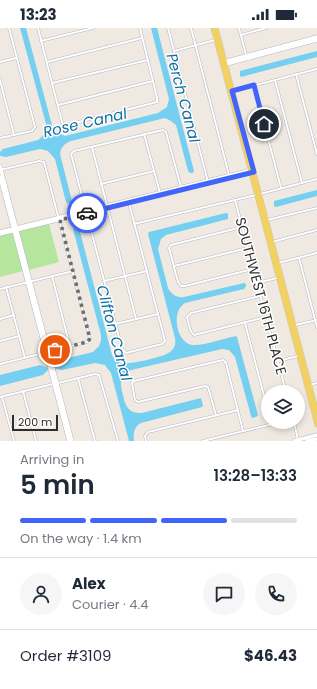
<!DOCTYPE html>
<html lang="en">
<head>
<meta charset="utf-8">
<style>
	:root { --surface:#fff; --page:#f6f6f7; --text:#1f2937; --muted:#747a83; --line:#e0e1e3; --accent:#4264fb }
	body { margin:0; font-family:Poppins,sans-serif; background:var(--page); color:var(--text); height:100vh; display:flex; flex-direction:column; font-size:15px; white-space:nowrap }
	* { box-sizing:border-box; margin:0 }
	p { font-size:13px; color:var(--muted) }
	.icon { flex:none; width:22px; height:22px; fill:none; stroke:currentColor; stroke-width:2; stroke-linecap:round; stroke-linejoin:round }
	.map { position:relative; height:413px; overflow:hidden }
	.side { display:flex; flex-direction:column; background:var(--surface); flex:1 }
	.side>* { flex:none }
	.controls { position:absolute; left:261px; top:357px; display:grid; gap:8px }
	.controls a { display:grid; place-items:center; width:44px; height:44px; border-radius:50%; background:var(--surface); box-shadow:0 2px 6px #0003; font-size:20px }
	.scale { position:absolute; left:12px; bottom:10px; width:46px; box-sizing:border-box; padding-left:4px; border:2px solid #2e2e2e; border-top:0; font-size:11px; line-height:14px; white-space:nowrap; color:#2e2e2e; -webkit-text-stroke:3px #fff; paint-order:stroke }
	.pin { position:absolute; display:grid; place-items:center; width:34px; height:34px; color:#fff; margin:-17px; border:2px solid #fff; border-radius:50%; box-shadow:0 1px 4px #0007 }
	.courier { position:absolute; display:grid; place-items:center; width:40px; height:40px; margin:-20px; border:3px solid #4264fb; border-radius:50%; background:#fff; color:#222; box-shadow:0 1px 5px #0007 }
	.head em { font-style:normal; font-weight:600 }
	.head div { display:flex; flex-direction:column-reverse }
	.head { display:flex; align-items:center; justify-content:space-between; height:68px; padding:0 20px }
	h1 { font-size:26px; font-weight:600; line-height:30px }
	.bar { display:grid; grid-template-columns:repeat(4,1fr); gap:6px 4px; align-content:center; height:48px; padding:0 20px }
	.bar i { height:5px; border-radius:3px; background:var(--line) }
	.bar .current { background:var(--accent) }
	.bar p { grid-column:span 4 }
	.line { display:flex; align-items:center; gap:10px; padding:0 20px; border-top:1px solid var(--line) }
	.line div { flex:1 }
	.round { display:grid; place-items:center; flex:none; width:42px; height:42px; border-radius:21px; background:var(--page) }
	.status { display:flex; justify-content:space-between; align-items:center; height:28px; padding:0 20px; background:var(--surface); direction:ltr }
	.status svg { height:11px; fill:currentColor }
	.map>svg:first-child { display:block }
</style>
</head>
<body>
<div class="status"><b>13:23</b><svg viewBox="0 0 49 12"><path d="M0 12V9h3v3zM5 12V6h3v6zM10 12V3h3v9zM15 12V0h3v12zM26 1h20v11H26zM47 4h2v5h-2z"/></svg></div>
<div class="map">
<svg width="317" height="413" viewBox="0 0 317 413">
	<rect width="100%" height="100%" fill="#efe9e1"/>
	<g fill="#b6e59e">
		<path d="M49,196L59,234L29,242L19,203Z"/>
		<path d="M12,205L14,206L23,243L0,249V208Z"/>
	</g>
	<g fill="#75cff0">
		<path d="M20,0H26L53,101L58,105L65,108L158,85L167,79L169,71L151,0H157L194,143L193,145H190L188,143L176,97L171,93L165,90L71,113C65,115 61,119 60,126L72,173L68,176L66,174L55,131L48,123L40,121L6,129L0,128V124L3,121L38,112C44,108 46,103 46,96Z"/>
		<path d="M317,23V29L241,49L240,48V43Z"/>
		<path d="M317,162V168L276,179L274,178V173Z"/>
		<path d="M226,185L228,186V191L166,207L161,211L158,221L168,260C172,267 177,270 184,269L244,255L246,256V258L244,261L185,275C170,284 177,316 193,317C203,318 225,310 236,308L237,309L258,387L256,389L252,390L251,388L235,329L229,322L222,321L131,342C119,348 120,357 123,367C125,378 129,386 142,385L201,370L203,378L202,379L141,395C134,399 133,405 134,413H129L111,345L105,337L95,335L62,342L54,340L49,341L43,347L0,358V347L40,337L48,340L54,338L60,332L93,324L99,318L101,313V307L73,201L75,199L79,200L112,327C114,331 117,334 121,335C129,337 164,329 170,324C175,320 176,316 175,310L148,206L149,204Z"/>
	</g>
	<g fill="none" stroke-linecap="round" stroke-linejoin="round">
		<g stroke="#b4b7c1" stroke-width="3">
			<g id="street">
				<path d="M38,0L62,94L64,97H67L157,74V70L140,0"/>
				<path d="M168,0L208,154"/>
				<path d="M191,0L229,147"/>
				<path d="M239,0L246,27"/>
				<path d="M241,7L266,0"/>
				<path d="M41,13L93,0"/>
				<path d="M174,23L215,12"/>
				<path d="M0,34L16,30"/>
				<path d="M47,34L142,10"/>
				<path d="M296,46L317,126"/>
				<path d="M0,52L14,107"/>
				<path d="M275,52L302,155"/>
				<path d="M52,55L148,32"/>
				<path d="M254,57L281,160"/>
				<path d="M233,63L317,41"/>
				<path d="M58,77L153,53"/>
				<path d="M144,106L160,165"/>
				<path d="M0,110L32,103L35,99L9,0"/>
				<path d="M92,119L136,291"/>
				<path d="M101,156L154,143"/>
				<path d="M260,166L317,151"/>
				<path d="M235,172L286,364"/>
				<path d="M129,175L165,313L162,316L126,325L122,321L71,126L74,123L163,102L166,104L181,159"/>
				<path d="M267,192L317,180"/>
				<path d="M134,196L256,167"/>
				<path d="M242,199L171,217L169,220L178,254L181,258H185L253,241"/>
				<path d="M272,214L317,202"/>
				<path d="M299,230L317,299"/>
				<path d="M278,235L317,225"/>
				<path d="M174,238L248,220"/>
				<path d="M52,248L70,319"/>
				<path d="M104,253L147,243"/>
				<path d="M257,255L277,250"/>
				<path d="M6,259L25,330"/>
				<path d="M0,261L73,243"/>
				<path d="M260,268L191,285L187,289C189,295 189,304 194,307L266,289"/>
				<path d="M0,291L14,287"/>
				<path d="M245,295L268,383"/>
				<path d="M115,296L158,286"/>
				<path d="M295,297L317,292"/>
				<path d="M0,313L19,308"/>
				<path d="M278,333L298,328"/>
				<path d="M0,336L87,314L90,311L44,134L39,133L0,142"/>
				<path d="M78,350L95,413"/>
				<path d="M58,355L95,346L99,347L118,413"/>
				<path d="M310,357L317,355"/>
				<path d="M23,363L36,413"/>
				<path d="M0,369L53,356"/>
				<path d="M2,369L14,413"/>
				<path d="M216,387L208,359L205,358L138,374L135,372L132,355L134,353L223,332L226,335L243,403"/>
				<path d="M294,394L298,412"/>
				<path d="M146,413L145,408L148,404L238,382"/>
				<path d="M203,413L281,394"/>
			</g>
		</g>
		<g stroke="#b4b7c1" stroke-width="4.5">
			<g id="secondary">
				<path d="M223,34L317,9"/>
				<path d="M223,37L317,12"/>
				<path d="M0,138L72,413"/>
				<path d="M0,149L69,413"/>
				<path d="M0,204L252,142"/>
				<path d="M0,206L253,144"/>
				<path d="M294,413L317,407"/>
				<path d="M307,413L317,411"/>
			</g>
		</g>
		<g stroke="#c9c9c9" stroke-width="5">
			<g id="primary">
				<path d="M213,0L317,397"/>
				<path d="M216,0L317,385"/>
			</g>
		</g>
		<use href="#street" stroke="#fff" stroke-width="2"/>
		<use href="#secondary" stroke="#fff" stroke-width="3.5"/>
		<use href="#primary" stroke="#f2d163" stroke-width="4"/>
	</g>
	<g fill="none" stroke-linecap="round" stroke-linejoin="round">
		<path stroke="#726f6d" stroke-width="4" stroke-dasharray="0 7.2" d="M55,322L87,314L90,311L60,192L87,185"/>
		<path stroke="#4264fb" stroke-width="5" d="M87,185L254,144L232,63L254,57L264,96"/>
	</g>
	<g text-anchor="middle" stroke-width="3" stroke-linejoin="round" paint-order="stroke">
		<g font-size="14" fill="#2e2e2e" stroke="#fff">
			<text transform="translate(261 268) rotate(75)" y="5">SOUTHWEST 16TH PLACE</text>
		</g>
		<g font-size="15" font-style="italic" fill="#0d6fa3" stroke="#fff">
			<text transform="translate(183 70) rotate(75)" y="5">Perch Canal</text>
			<text transform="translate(85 95) rotate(-13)" y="5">Rose Canal</text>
			<text transform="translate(114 305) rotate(75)" y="5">Clifton Canal</text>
		</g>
	</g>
</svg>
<div class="controls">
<a><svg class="icon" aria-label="layers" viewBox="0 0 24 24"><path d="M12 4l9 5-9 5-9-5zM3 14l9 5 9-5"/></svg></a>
</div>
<div class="scale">200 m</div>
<div class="pin" style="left:55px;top:322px;background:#ea580c"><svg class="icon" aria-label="bag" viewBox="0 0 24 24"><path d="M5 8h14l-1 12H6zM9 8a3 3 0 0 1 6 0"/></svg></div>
<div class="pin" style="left:264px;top:96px;background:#1f2937"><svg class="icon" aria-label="home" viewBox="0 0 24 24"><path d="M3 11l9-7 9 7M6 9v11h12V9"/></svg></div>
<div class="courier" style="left:87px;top:185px"><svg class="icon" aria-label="car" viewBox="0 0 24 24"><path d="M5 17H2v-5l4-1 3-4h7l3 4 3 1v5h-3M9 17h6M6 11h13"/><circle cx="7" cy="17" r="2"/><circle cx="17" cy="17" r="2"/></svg></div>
</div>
<section class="side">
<div class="head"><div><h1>5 min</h1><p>Arriving in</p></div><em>13:28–13:33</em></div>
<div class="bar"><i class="current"></i><i class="current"></i><i class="current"></i><i></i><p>On the way · 1.4 km</p></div>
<div class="line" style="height:72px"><a class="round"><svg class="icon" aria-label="person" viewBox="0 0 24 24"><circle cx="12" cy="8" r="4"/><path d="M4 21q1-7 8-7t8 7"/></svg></a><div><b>Alex</b><p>Courier · 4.4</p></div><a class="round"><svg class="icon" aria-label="chat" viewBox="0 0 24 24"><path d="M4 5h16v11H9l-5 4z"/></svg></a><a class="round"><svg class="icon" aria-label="phone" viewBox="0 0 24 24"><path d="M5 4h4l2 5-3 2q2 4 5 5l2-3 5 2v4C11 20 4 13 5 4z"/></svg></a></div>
<div class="line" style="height:52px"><div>Order #3109</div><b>$46.43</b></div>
</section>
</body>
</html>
